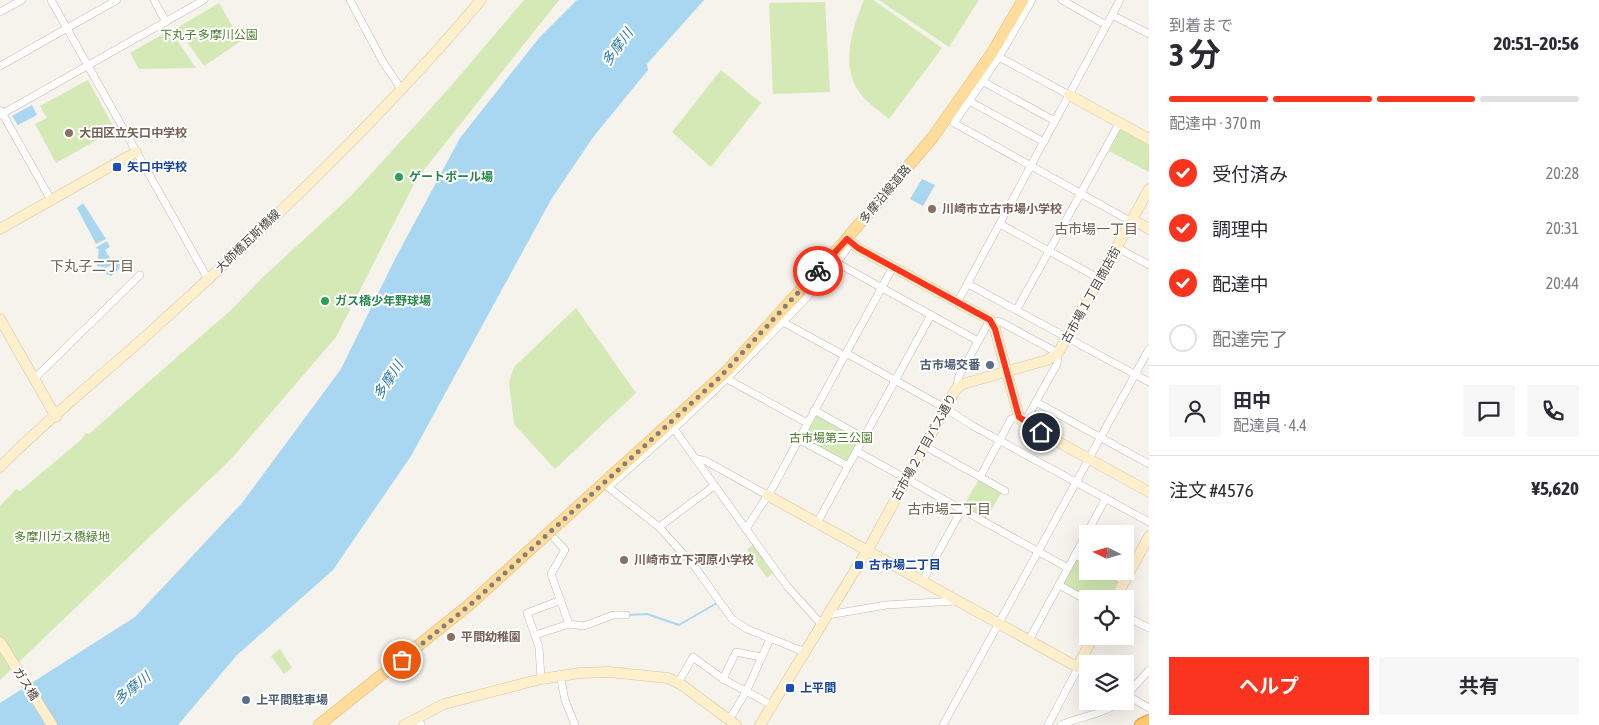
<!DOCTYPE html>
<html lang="ja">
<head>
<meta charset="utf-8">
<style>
	:root { --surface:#fff; --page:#f7f7f7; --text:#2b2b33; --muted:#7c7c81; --line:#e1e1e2; --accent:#fa341e }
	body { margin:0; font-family:"Asap Condensed","Noto Sans JP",sans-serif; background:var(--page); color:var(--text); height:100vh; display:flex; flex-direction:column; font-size:19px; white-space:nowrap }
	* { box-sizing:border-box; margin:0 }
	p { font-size:16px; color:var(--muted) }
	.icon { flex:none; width:28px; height:28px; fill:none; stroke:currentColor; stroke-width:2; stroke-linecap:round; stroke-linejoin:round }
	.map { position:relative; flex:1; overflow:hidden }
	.side { display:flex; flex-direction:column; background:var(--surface); width:450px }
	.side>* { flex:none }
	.needle { width:32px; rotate:275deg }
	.tools { position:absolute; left:1079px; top:525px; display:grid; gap:10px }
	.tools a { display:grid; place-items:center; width:55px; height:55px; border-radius:0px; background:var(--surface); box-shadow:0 5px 20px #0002; font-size:25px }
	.pin { position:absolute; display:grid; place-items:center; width:42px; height:42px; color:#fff; margin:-21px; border:2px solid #fff; border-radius:50%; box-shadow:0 1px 5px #0007 }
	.courier { position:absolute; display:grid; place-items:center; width:50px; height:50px; margin:-25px; border:4px solid #fa341e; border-radius:50%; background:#fff; color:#222; box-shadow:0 1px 6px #0007 }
	.headline em { font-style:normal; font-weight:700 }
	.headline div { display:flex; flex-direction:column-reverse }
	.headline { display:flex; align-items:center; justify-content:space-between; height:85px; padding:0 20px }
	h1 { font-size:32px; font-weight:700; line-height:38px }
	.bar { display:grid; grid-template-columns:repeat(4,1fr); gap:8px 5px; align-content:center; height:60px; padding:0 20px }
	.bar i { height:6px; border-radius:4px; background:var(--line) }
	.bar .current { background:var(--accent) }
	.bar p { grid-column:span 4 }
	.line { display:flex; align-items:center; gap:12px; padding:0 20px; border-top:1px solid var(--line) }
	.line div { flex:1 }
	.round { display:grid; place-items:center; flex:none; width:52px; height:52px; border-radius:0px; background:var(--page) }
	ol { padding:0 20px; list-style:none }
	li { display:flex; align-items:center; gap:15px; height:55px }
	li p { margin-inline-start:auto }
	li .icon { padding:5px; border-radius:50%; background:var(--accent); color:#fff; stroke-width:4 }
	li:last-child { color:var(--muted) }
	li i { width:28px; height:28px; border:2px solid var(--line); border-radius:50% }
	.button { display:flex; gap:10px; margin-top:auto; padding:10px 20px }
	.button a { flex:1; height:58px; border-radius:0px; background:var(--accent); color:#fff; font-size:20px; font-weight:700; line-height:58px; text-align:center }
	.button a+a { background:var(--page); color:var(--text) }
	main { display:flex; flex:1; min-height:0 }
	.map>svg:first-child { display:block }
</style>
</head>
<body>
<main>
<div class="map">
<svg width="1149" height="725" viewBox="0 0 1149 725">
	<rect width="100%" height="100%" fill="#f6f2ec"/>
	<g fill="#d4e9b5">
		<path d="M524,0H559L416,180L336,337L232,458L0,680V506L16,489L20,491L81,440L86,433L89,434L231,310L263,277L350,197L451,86Z"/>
		<path d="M864,0H873L942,48L889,119C880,111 869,104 862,96C839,67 852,30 864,0Z"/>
		<path d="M879,0H979L949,47Z"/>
		<path d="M825,2L830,92L773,94L769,3Z"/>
		<path d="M219,3L241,41L204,66L177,28Z"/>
		<path d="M170,30L196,68L139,69L130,53Z"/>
		<path d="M721,70L761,103L711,167L672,132Z"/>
		<path d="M88,80L115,130L56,163L35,124L47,118L40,106Z"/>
		<path d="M1121,128L1149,144V172L1109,151Z"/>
		<path d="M576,308L636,393L555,469L514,424L509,382L514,367Z"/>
		<path d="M816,415L861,438L849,462L804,439L803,435Z"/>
		<path d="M979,479L1002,492L986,519L963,507Z"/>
		<path d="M754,544L774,572L767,578L747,550Z"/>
		<path d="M1076,558L1087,564L1088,571H1101L1118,581L1109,599H1089L1062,584Z"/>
		<path d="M280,649L292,668L284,674L271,656Z"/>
	</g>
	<g fill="#a9d7f1">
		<path d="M577,0H704L647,64L648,70L594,136L552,198L411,456L333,570L237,655L178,725H0V703L135,617L242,503L341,369L394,261L460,138L539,38Z"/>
		<path d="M32,105L37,115L18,125L12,116Z"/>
		<path d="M922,179L935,185L923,206L910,199Z"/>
		<path d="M83,203L106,239L96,244L77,208Z"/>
		<path d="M107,241L110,247L105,250L113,263L122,257L119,269L111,276L106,274L104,269L112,271L113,266H109L107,268L97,266L99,249L95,248Z"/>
	</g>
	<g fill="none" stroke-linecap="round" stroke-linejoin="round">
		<path stroke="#a9d7f1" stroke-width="2" d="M629,615L647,614L679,625L717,603"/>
		<g stroke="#c1b9ae" stroke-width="8">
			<g id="street">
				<path d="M51,0L208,279"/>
				<path d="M154,0L166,22"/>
				<path d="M350,0L383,62L401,89"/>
				<path d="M1032,0L999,57L954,123L1132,222"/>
				<path d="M1062,0L1106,25"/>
				<path d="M0,12L22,0"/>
				<path d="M1112,15L1149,34"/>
				<path d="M999,57L1069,95"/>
				<path d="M0,66L117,0"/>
				<path d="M982,81L1055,121"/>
				<path d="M969,101L1044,142"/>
				<path d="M1,111L51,200"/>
				<path d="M0,115L204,0"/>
				<path d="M1000,224L1100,279"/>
				<path d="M1118,248L1149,265"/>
				<path d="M837,263L978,341"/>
				<path d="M968,284L1149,382"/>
				<path d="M957,303L1120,0"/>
				<path d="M1017,309L1120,122"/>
				<path d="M783,322L845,356"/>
				<path d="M846,353L945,408L973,426L1149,522"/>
				<path d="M34,379L140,275"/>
				<path d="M727,379L807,423"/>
				<path d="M956,389L959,376L990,320L1001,322L1058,353L1057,364L1024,423"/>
				<path d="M1036,402L1149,464"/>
				<path d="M814,410L864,438"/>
				<path d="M674,429L787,586L821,624"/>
				<path d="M798,439L848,466"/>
				<path d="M925,446L1005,491"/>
				<path d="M856,451L1068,568"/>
				<path d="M697,459L706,461L767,495"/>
				<path d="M980,477L1011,419L1019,417"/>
				<path d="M817,523L931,315"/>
				<path d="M659,527L714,486"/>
				<path d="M746,529L773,487L893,267"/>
				<path d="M555,539L565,550L551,574L569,624"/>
				<path d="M1075,555L1088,561"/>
				<path d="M1106,571L1124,581"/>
				<path d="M922,582L962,509"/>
				<path d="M1059,585L1088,601"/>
				<path d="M828,615L886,605L956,601"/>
				<path d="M1125,616L1149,628"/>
				<path d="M535,635L569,624L584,626L613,615H626"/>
				<path d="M1029,640L1106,498"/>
				<path d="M805,652L747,629L732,619L695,567L659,527L608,487C665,438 719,388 771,334C800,305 828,277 851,243"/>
				<path d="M1077,667L1088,674"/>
				<path d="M560,675L565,700L575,725"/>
				<path d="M541,679L539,647L527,613L561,600"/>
				<path d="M723,679L736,652L761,657"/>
				<path d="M678,683L693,657L723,679L772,705"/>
				<path d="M1125,694L1149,708"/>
				<path d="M1125,697L1149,670"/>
				<path d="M729,720L746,692L770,639"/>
				<path d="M420,725L421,724"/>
				<path d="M943,725L1149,349"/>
				<path d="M1048,725L1078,668"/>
				<path d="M1061,725C1080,716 1104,715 1120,701"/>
			</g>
		</g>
		<g stroke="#d5c39b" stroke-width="11">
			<g id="secondary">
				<path d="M1069,95L1149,139"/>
				<path d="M1133,220L1149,229"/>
				<path d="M0,229L136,152"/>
				<path d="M847,239L858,248L990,320L995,329L1019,417L1024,423L1149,492"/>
				<path d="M0,319L56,417"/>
				<path d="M0,467C46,420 98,379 147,335C262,231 381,119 481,0"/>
				<path d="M767,495L1077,667L1094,636"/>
				<path d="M1115,599L1149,536"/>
				<path d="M0,642L52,725"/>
				<path d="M404,725L444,704L541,679L580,673L609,672L668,678L682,685L736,725"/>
				<path d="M760,725L870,546L956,389L963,384L1047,360L1058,353L1149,189"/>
			</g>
		</g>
		<g stroke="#e5ba6a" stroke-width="12">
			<path id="primary" d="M319,725L469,605L726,372L843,243L933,137L992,53L1023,0"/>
		</g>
		<g stroke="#de9b3d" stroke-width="14">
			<path id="highway" d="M1141,725L1149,721"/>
		</g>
		<use href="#street" stroke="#fff" stroke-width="7"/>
		<use href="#secondary" stroke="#fff0cd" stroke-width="10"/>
		<use href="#primary" stroke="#fedd9c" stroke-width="11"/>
		<use href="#highway" stroke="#fec76f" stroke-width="12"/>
	</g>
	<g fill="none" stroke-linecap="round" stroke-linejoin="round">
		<path stroke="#868078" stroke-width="5" stroke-dasharray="0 9" d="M402,660L470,605L719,378L818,271"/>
		<path stroke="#fa341e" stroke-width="6" d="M818,271L847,239L858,248L990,320L995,329L1019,417L1041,432"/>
	</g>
	<g fill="#8d6e63" stroke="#fff" stroke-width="2">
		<circle cx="69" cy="133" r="5"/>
		<circle cx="932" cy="209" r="5"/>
		<circle cx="624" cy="560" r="5"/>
		<circle cx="451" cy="637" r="5"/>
	</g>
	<g fill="#1a4fb4" stroke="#fff" stroke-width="2">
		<rect x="112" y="162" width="10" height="10" rx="2.5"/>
		<rect x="854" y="560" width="10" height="10" rx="2.5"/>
		<rect x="785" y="683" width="10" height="10" rx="2.5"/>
	</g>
	<g fill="#2e9e5b" stroke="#fff" stroke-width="2">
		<circle cx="399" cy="177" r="5"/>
		<circle cx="325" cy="301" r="5"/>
	</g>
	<g fill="#5c6f8a" stroke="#fff" stroke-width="2">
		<circle cx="990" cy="365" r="5"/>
		<circle cx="246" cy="700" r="5"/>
	</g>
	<g text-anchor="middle" stroke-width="4" stroke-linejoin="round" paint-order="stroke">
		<g font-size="12" fill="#4e7e2b" stroke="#fff">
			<text x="209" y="39">下丸子 多摩川公園</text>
			<text x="831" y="442">古市場第三公園</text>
			<text x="62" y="541">多摩川ガス橋緑地</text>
		</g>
		<g font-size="12" font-weight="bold" fill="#785e54" stroke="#fff" text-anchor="start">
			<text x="79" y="137">大田区立矢口中学校</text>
			<text x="942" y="213">川崎市立古市場小学校</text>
			<text x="634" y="564">川崎市立下河原小学校</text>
			<text x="461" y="641">平間幼稚園</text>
		</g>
		<g font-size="12" font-weight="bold" fill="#164399" stroke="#fff" text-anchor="start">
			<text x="127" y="171">矢口中学校</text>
			<text x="869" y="569">古市場二丁目</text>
			<text x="800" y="692">上平間</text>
		</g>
		<g font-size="12" font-weight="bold" fill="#27864d" stroke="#fff" text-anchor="start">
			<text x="409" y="181">ゲートボール場</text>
			<text x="335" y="305">ガス橋少年野球場</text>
		</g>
		<g font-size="12" fill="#4a4339" stroke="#fff">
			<text transform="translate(885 194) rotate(-50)" y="4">多摩沿線道路</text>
			<text transform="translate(248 241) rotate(-44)" y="4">大師橋瓦斯橋線</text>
			<text transform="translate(1091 295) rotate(-61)" y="4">古市場１丁目商店街</text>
			<text transform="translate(924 447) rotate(-61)" y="4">古市場２丁目バス通り</text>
			<text transform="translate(26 684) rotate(58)" y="4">ガス橋</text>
		</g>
		<g font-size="12" font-weight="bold" fill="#4e5e75" stroke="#fff" text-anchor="end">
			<text x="980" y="369">古市場交番</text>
			<text x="256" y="704" text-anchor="start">上平間駐車場</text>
		</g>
		<g font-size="14" font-style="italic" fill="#2d79a7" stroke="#fff">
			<text transform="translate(617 47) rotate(-54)" y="5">多摩川</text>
			<text transform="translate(388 380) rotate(-57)" y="5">多摩川</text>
			<text transform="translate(132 688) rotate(-39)" y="5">多摩川</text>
		</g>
		<g font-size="14" fill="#6d6050" stroke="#fff">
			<text x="1096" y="234">古市場一丁目</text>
			<text x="92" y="271">下丸子二丁目</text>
			<text x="949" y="514">古市場二丁目</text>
		</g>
	</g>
</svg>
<div class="tools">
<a><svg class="needle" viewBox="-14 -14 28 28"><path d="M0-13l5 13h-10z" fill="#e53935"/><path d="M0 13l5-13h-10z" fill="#7c7c81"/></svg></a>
<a><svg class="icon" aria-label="locate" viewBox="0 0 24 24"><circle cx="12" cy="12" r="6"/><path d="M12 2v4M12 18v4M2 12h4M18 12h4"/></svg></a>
<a><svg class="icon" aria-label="layers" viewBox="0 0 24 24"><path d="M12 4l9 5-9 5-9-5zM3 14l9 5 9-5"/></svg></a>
</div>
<div class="pin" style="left:402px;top:660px;background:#ea580c"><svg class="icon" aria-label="bag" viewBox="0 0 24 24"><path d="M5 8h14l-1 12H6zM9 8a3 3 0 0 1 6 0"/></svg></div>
<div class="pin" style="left:1041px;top:432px;background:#1f2937"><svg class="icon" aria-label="home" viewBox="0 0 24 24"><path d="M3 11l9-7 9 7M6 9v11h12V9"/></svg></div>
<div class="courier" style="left:818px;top:271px"><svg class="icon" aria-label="bike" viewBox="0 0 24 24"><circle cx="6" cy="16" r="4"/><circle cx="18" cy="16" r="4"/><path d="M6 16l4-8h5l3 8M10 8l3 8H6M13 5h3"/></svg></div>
</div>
<section class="side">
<div class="headline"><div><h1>3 分</h1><p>到着まで</p></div><em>20:51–20:56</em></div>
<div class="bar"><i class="current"></i><i class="current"></i><i class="current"></i><i></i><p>配達中 · 370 m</p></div>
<ol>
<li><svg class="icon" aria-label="check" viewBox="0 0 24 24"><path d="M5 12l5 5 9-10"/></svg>受付済み<p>20:28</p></li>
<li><svg class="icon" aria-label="check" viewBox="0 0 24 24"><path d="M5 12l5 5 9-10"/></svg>調理中<p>20:31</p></li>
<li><svg class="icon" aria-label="check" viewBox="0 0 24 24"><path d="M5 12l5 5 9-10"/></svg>配達中<p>20:44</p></li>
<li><i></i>配達完了</li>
</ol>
<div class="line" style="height:90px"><a class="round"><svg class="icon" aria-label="person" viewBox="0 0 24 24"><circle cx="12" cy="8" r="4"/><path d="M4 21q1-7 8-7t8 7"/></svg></a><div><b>田中</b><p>配達員 · 4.4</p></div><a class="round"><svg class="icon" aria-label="chat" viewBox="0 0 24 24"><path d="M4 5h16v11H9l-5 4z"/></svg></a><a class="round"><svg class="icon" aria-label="phone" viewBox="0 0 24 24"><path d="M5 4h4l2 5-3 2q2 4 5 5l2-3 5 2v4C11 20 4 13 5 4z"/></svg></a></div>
<div class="line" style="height:65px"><div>注文 #4576</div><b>¥5,620</b></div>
<div class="button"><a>ヘルプ</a><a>共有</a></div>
</section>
</main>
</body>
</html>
